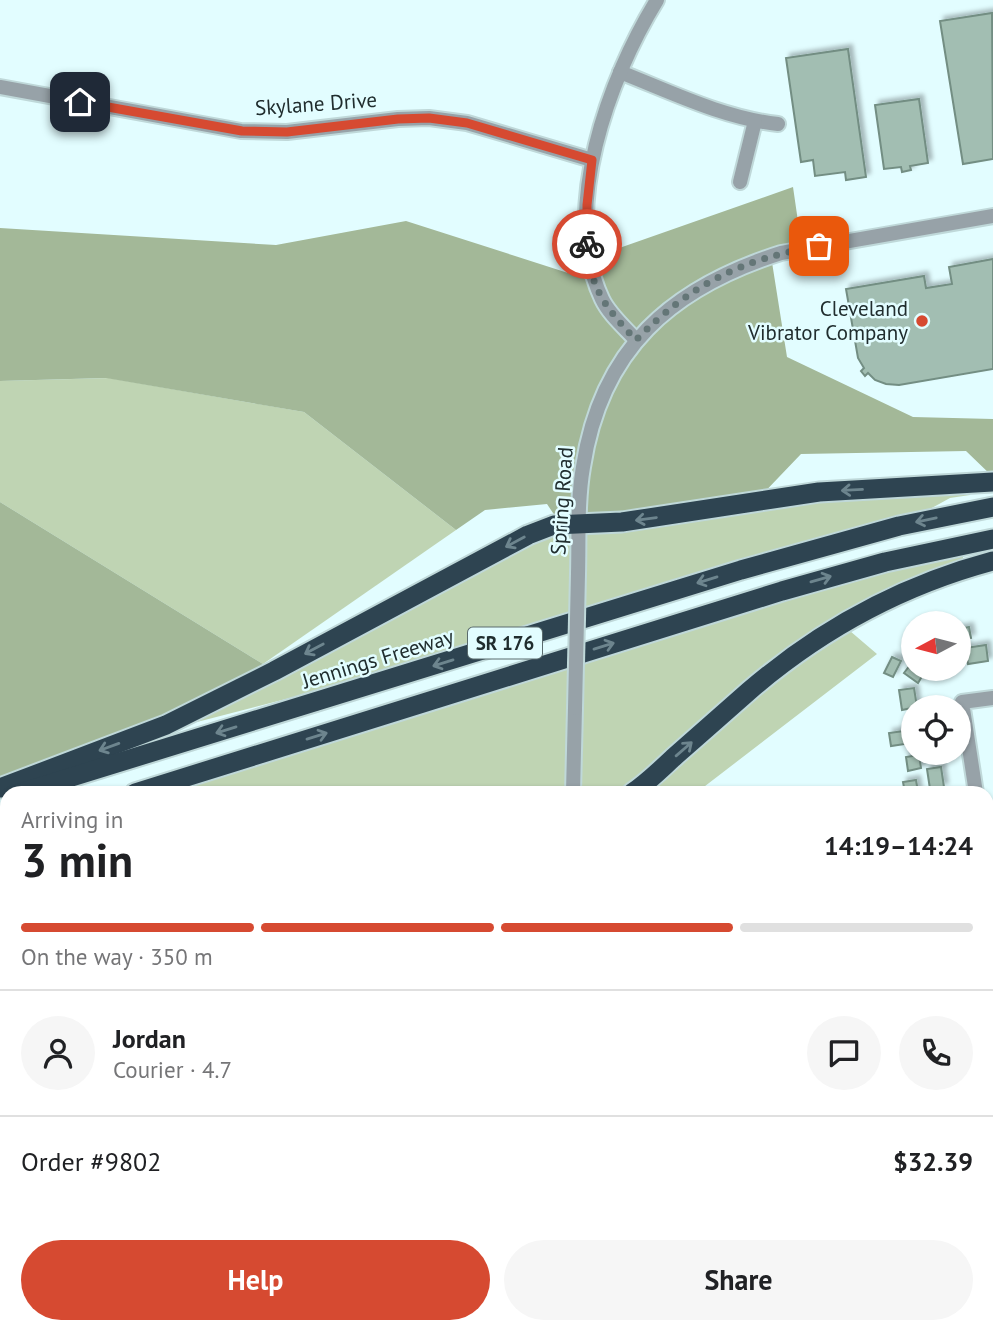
<!DOCTYPE html>
<html lang="en">
<head>
<meta charset="utf-8">
<style>
	:root { --surface:#fff; --page:#f6f6f6; --text:#202124; --muted:#757577; --line:#e0e0e0; --accent:#d64a31 }
	body { margin:0; font-family:"PT Sans",sans-serif; background:var(--page); color:var(--text); height:100vh; display:flex; flex-direction:column; font-size:26px; white-space:nowrap }
	* { box-sizing:border-box; margin:0 }
	p { font-size:23px; color:var(--muted) }
	.icon { flex:none; width:38px; height:38px; fill:none; stroke:currentColor; stroke-width:2; stroke-linecap:round; stroke-linejoin:round }
	.map { position:relative; flex:1; overflow:hidden }
	.panel { position:absolute; left:0px; top:786px; width:994px; height:548px; display:flex; flex-direction:column; background:var(--surface); border-radius:21px 21px 0 0; box-shadow:0 2px 5px #0004 }
	.panel>* { flex:none }
	.needle { width:46px; rotate:263deg }
	.buttons { position:absolute; left:901px; top:611px; display:grid; gap:14px }
	.buttons a { display:grid; place-items:center; width:70px; height:70px; border-radius:50%; background:var(--surface); box-shadow:0 2px 5px #0004; font-size:35px }
	.pin { position:absolute; display:grid; place-items:center; width:60px; height:60px; color:#fff; margin:-30px; border-radius:14px; box-shadow:0 4px 10px #0006 }
	.courier { position:absolute; display:grid; place-items:center; width:70px; height:70px; margin:-35px; border:5px solid #d64a31; border-radius:50%; background:#fff; color:#222; box-shadow:0 2px 9px #0007 }
	.overview em { font-style:normal; font-weight:600 }
	.overview div { display:flex; flex-direction:column-reverse }
	.overview { display:flex; align-items:center; justify-content:space-between; height:119px; padding:0 21px }
	h1 { font-size:46px; font-weight:600; line-height:52px }
	.bar { display:grid; grid-template-columns:repeat(4,1fr); gap:10px 7px; align-content:center; height:84px; padding:0 21px }
	.bar i { height:9px; border-radius:5px; background:var(--line) }
	.bar .on { background:var(--accent) }
	.bar p { grid-column:span 4 }
	.line { display:flex; align-items:center; gap:18px; padding:0 21px; border-top:2px solid var(--line) }
	.line div { flex:1 }
	.round { display:grid; place-items:center; flex:none; width:74px; height:74px; border-radius:37px; background:var(--page) }
	.action { display:flex; gap:14px; margin-top:auto; padding:14px 21px }
	.action a { flex:1; height:80px; border-radius:42px; background:var(--accent); color:#fff; font-size:28px; font-weight:600; line-height:80px; text-align:center }
	.action a+a { background:var(--page); color:var(--text) }
	.map>svg:first-child { display:block }
</style>
</head>
<body>
<div class="map">
<svg width="993" height="1333" viewBox="0 0 993 1333">
	<defs>
		<filter id="shadow"><feDropShadow dx="4" dy="-4" stdDeviation="2" flood-color="#0004"/></filter>
	</defs>
	<rect width="100%" height="100%" fill="#e2fdff"/>
	<g fill="#bfd4b3">
		<path d="M109,378L304,412L456,530L263,664L0,502V381Z"/>
		<path d="M968,488L970,495L950,498L899,526L526,637L197,722L192,720L529,542L555,535L561,525L756,501Z"/>
		<path d="M962,546L964,569L843,625L877,654L696,793H135Z"/>
	</g>
	<g fill="#a3b898">
		<path d="M793,187L802,249L771,256L787,357L913,417L993,419V477L966,451L801,454L756,501L561,525L547,504L485,510L456,530L304,412L106,378L0,381V228L276,245L406,221L593,281L588,259Z"/>
		<path d="M0,502L263,664L195,710L0,788Z"/>
	</g>
	<g fill="#a2beb2" stroke="#738e83" stroke-width="2" filter="url(#shadow)">
		<path d="M992,13L993,159L963,164L940,21Z"/>
		<path d="M848,49L866,177L846,180L845,172L815,176L813,160L801,162L786,58Z"/>
		<path d="M919,99L928,163L910,166L911,170L902,172L901,167L884,169L875,105Z"/>
		<path d="M993,259V369L899,385L886,384L875,380L868,373L865,376L861,371L864,368L858,358L846,289L924,276L926,288L952,284L949,267Z"/>
		<path d="M969,627L971,638L959,640V629Z"/>
		<path d="M986,645L988,661L968,664L965,648Z"/>
		<path d="M892,657L901,661L893,677L884,673Z"/>
		<path d="M914,660V668H927L918,683L904,673Z"/>
		<path d="M914,688L917,707L902,710L899,690Z"/>
		<path d="M904,731L905,744L891,746L889,733Z"/>
		<path d="M924,752H939L941,760L926,762Z"/>
		<path d="M919,755L921,768L908,771L906,757Z"/>
		<path d="M941,767L944,787L930,789L927,769Z"/>
		<path d="M916,780L918,792L905,793L903,782Z"/>
		<path d="M987,1317H990L992,1333H976L975,1326H987Z"/>
	</g>
	<g fill="none" stroke-linecap="round" stroke-linejoin="round">
		<g stroke="#bfd8d9" stroke-width="18">
			<g id="minor">
				<path d="M620,72C671,92 723,118 778,124"/>
				<path d="M0,87L241,131L287,132L398,119L429,118L467,123L592,160"/>
				<path d="M740,182L755,121"/>
				<path d="M636,340C624,327 609,314 602,299C560,210 609,78 657,0"/>
				<path d="M578,574C579,538 577,502 583,467C601,349 671,288 781,253L993,216"/>
				<path d="M573,793L575,708"/>
				<path d="M976,793L962,702L993,698"/>
				<path d="M987,868L993,908"/>
				<path d="M0,942L7,943"/>
				<path d="M0,1256L7,1262"/>
				<path d="M79,1326L86,1333"/>
				<path d="M329,1333L377,1326"/>
				<path d="M563,1333V1326"/>
			</g>
		</g>
		<g stroke="#bfd8d9" stroke-width="23">
			<g id="highway">
				<path d="M0,788L166,725L274,671L528,535L554,525L622,522L819,492L993,482"/>
				<path d="M20,793L741,570L899,526L993,507"/>
				<path d="M135,793L782,591L885,562L993,539"/>
				<path d="M632,793C647,783 660,770 673,758C698,736 724,713 749,691C820,630 903,585 993,561"/>
				<path d="M0,834L7,832"/>
				<path d="M0,858L7,857"/>
			</g>
		</g>
		<use href="#minor" stroke="#97a2a8" stroke-width="14"/>
		<use href="#highway" stroke="#2e4451" stroke-width="19"/>
		<g stroke="#bfd8d9" stroke-width="18" stroke-linecap="butt">
			<path id="minor-bridge" d="M575,708L578,574"/>
		</g>
		<use href="#minor-bridge" stroke="#97a2a8" stroke-width="14"/>
	</g>
	<defs><path id="oneway-shaft" d="M-6 0H5M1.5-3L5.5 0L1.5 3" fill="none" stroke-width="1.6" stroke-linecap="round" stroke-linejoin="round" transform="scale(1.75)"/></defs>
	<g stroke="#6d858e">
		<use href="#oneway-shaft" transform="translate(852 490) rotate(177)"/>
		<use href="#oneway-shaft" transform="translate(646 519) rotate(172)"/>
		<use href="#oneway-shaft" transform="translate(926 520) rotate(168)"/>
		<use href="#oneway-shaft" transform="translate(515 542) rotate(152)"/>
		<use href="#oneway-shaft" transform="translate(821 579) rotate(-16)"/>
		<use href="#oneway-shaft" transform="translate(707 580) rotate(163)"/>
		<use href="#oneway-shaft" transform="translate(604 646) rotate(-17)"/>
		<use href="#oneway-shaft" transform="translate(314 649) rotate(152)"/>
		<use href="#oneway-shaft" transform="translate(443 663) rotate(163)"/>
		<use href="#oneway-shaft" transform="translate(226 730) rotate(163)"/>
		<use href="#oneway-shaft" transform="translate(317 736) rotate(-17)"/>
		<use href="#oneway-shaft" transform="translate(109 747) rotate(160)"/>
		<use href="#oneway-shaft" transform="translate(684 749) rotate(-41)"/>
	</g>
	<g fill="none" stroke-linecap="round" stroke-linejoin="round">
		<path stroke="#647677" stroke-width="7" stroke-dasharray="0 12.6" d="M587,244C590,289 606,308 636,340C691,284 742,259 819,246"/>
		<path stroke="#d64a31" stroke-width="9" d="M80,102L242,131L287,132L398,119L429,118L467,123L592,160L587,205V244"/>
	</g>
	<circle fill="#d64a31" stroke="#e2fdff" stroke-width="2.5" cx="922" cy="321" r="7"/>
	<g text-anchor="middle" stroke-width="5" stroke-linejoin="round" paint-order="stroke">
		<rect fill="#e2fdff" stroke="#5a6b6d" stroke-width="2" x="468" y="627.5" width="74" height="31" rx="5"/>
		<g font-size="19" font-weight="bold" fill="#202d2e">
			<text x="505" y="650">SR 176</text>
		</g>
		<g font-size="21" fill="#202d2e" stroke="#e2fdff">
			<text transform="translate(316 104) rotate(-4)" y="7">Skylane Drive</text>
			<text transform="translate(562 501) rotate(-86)" y="7">Spring Road</text>
			<text transform="translate(378 659) rotate(-17)" y="7">Jennings Freeway</text>
		</g>
		<g font-size="21" fill="#202d2e" stroke="#e2fdff" text-anchor="end">
			<text x="908" y="316">Cleveland<tspan x="908" dy="24">Vibrator Company</tspan></text>
		</g>
	</g>
</svg>
<div class="buttons">
<a><svg class="needle" viewBox="-14 -14 28 28"><path d="M0-13l5 13h-10z" fill="#e53935"/><path d="M0 13l5-13h-10z" fill="#757577"/></svg></a>
<a><svg class="icon" aria-label="locate" viewBox="0 0 24 24"><circle cx="12" cy="12" r="6"/><path d="M12 2v4M12 18v4M2 12h4M18 12h4"/></svg></a>
</div>
<div class="pin" style="left:819px;top:246px;background:#ea580c"><svg class="icon" aria-label="bag" viewBox="0 0 24 24"><path d="M5 8h14l-1 12H6zM9 8a3 3 0 0 1 6 0"/></svg></div>
<div class="pin" style="left:80px;top:102px;background:#1f2937"><svg class="icon" aria-label="home" viewBox="0 0 24 24"><path d="M3 11l9-7 9 7M6 9v11h12V9"/></svg></div>
<div class="courier" style="left:587px;top:244px"><svg class="icon" aria-label="bike" viewBox="0 0 24 24"><circle cx="6" cy="16" r="4"/><circle cx="18" cy="16" r="4"/><path d="M6 16l4-8h5l3 8M10 8l3 8H6M13 5h3"/></svg></div>
<section class="panel">
<div class="overview"><div><h1>3 min</h1><p>Arriving in</p></div><em>14:19–14:24</em></div>
<div class="bar"><i class="on"></i><i class="on"></i><i class="on"></i><i></i><p>On the way · 350 m</p></div>
<div class="line" style="height:126px"><a class="round"><svg class="icon" aria-label="person" viewBox="0 0 24 24"><circle cx="12" cy="8" r="4"/><path d="M4 21q1-7 8-7t8 7"/></svg></a><div><b>Jordan</b><p>Courier · 4.7</p></div><a class="round"><svg class="icon" aria-label="chat" viewBox="0 0 24 24"><path d="M4 5h16v11H9l-5 4z"/></svg></a><a class="round"><svg class="icon" aria-label="phone" viewBox="0 0 24 24"><path d="M5 4h4l2 5-3 2q2 4 5 5l2-3 5 2v4C11 20 4 13 5 4z"/></svg></a></div>
<div class="line" style="height:91px"><div>Order #9802</div><b>$32.39</b></div>
<div class="action"><a>Help</a><a>Share</a></div>
</section>
</div>
</body>
</html>
